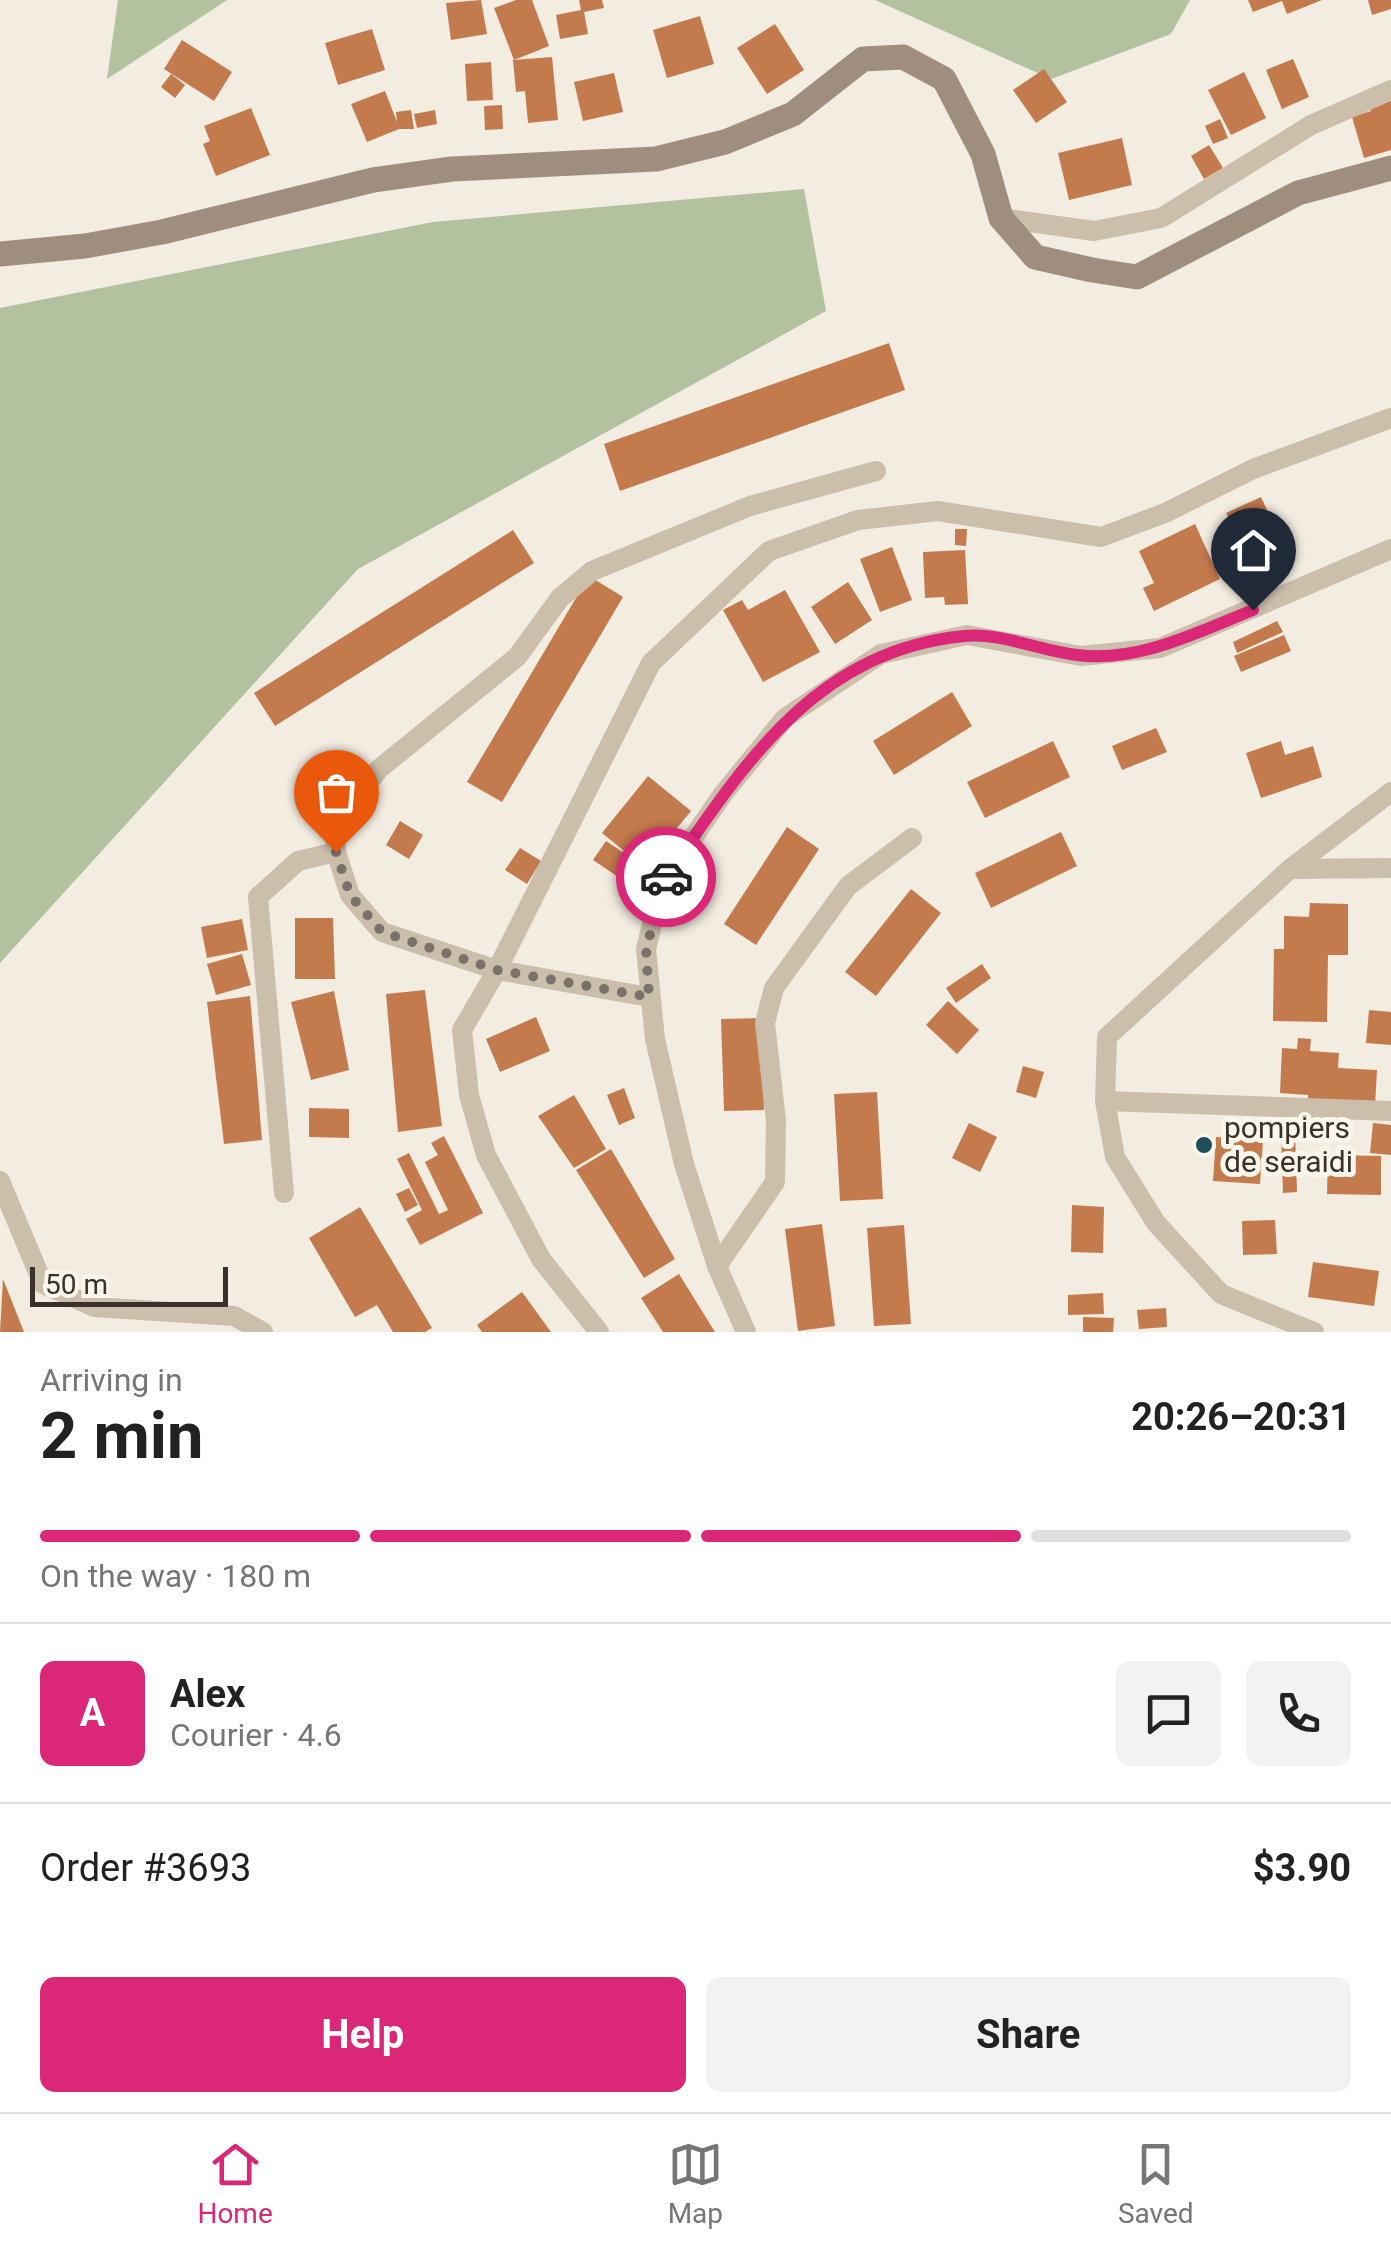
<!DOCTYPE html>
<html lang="en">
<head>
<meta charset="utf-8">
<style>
	:root { --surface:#fff; --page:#f2f2f2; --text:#222; --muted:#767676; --line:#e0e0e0; --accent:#db2777 }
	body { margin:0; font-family:Roboto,sans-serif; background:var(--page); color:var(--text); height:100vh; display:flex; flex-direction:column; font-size:38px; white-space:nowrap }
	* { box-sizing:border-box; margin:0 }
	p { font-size:32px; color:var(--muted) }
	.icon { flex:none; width:55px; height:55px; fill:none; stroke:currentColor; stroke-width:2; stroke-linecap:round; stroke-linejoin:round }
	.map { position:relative; height:1332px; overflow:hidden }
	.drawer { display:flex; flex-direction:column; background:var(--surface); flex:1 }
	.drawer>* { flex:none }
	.scale { position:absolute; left:30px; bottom:25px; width:198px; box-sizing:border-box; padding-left:10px; border:5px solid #39312a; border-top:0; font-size:28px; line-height:35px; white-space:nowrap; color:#39312a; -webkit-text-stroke:8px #faf6ec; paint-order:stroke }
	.pin { position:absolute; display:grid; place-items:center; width:85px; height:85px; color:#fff; margin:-102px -42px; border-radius:50% 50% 50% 0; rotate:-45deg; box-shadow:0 0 10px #0007 }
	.pin .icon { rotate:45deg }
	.courier { position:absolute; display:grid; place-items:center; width:100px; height:100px; margin:-50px; border:8px solid #db2777; border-radius:50%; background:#fff; color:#222; box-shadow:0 2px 12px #0007 }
	.overview em { font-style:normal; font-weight:700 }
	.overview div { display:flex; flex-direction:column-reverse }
	.overview { display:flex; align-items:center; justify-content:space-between; height:170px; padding:0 40px }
	h1 { font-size:65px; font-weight:700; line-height:75px }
	.bar { display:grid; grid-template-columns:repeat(4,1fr); gap:15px 10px; align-content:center; height:120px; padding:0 40px }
	.bar i { height:12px; border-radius:8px; background:var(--line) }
	.bar .active { background:var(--accent) }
	.bar p { grid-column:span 4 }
	.line { display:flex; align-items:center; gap:25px; padding:0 40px; border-top:2px solid var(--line) }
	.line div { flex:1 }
	.round { display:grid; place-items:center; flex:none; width:105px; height:105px; border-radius:15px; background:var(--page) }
	.cta { display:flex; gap:20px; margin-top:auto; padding:20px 40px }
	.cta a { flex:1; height:115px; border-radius:15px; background:var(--accent); color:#fff; font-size:40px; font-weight:700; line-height:115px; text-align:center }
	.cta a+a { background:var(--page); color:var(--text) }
	.tab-bar { display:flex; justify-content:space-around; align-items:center; height:140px; border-top:2px solid var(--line); background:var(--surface); font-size:28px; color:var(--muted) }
	.tab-bar a { display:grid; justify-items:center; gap:5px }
	.tab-bar .active { color:var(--accent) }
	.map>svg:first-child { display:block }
</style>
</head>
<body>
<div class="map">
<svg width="1391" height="1332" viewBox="0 0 1391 1332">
	<rect width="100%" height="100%" fill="#f3ece0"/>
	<g fill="#b2c29f">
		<path d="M118,0H227L107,79Z"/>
		<path d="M875,0H1190L1171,34L1051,79Z"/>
		<path d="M804,189L826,311L358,569L0,963V308L433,222Z"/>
	</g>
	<g fill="#c37a4d">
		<path d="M481,0L487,34L451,40L446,3Z"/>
		<path d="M516,0H532L549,46L514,60L494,8Z"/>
		<path d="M579,0H602L604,8L584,12L588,34L560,39L556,15L581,10Z"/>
		<path d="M1248,0H1322L1287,14L1282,1L1253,12Z"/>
		<path d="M1368,0H1391V9L1372,15Z"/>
		<path d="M700,16L714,64L667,78L653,30Z"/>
		<path d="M775,24L804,70L767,94L737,48Z"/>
		<path d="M372,29L385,70L338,85L325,43Z"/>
		<path d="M182,40L232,72L214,101L164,69Z"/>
		<path d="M552,57L558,120L528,123L525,91L516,92L513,60Z"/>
		<path d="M1293,59L1309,97L1282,109L1266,70Z"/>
		<path d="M491,62L493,100L467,101L465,64Z"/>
		<path d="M1044,69L1067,102L1036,123L1013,90Z"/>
		<path d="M1244,72L1266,118L1231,135L1208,90Z"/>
		<path d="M614,73L623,112L583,121L574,82Z"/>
		<path d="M171,74L185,85L175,98L161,87Z"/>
		<path d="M385,91L397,122L396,112L411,110L414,129H399L367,142L351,104Z"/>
		<path d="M1391,95V150L1364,158L1352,117L1371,111L1368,102Z"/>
		<path d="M502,105L503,129L485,130L484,106Z"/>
		<path d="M251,108L270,155L216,176L203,144L210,141L204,126Z"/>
		<path d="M435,110L437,124L417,128L414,114Z"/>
		<path d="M1220,119L1228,138L1213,144L1205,126Z"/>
		<path d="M1122,138L1132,185L1069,200L1058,153Z"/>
		<path d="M1209,145L1223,168L1204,179L1191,156Z"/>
		<path d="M889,343L905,390L620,491L604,444Z"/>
		<path d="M1261,497L1273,523L1239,539L1226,513Z"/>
		<path d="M1195,524L1220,579L1154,611L1143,588L1154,583L1139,551Z"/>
		<path d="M955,529H967L966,546L955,545Z"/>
		<path d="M513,530L534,563L275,726L254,693Z"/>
		<path d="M892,547L912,600L880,612L860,559Z"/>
		<path d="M965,550L968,604L945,605L944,597L925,598L923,552Z"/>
		<path d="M589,576L623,597L502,802L467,782Z"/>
		<path d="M848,582L872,620L835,644L811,607Z"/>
		<path d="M785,590L820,652L763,682L723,610L742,600L748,610Z"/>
		<path d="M1277,621L1283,632L1237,653L1233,642Z"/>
		<path d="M1284,635L1291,651L1241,672L1234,656Z"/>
		<path d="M952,692L972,726L894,775L873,741Z"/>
		<path d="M1156,728L1167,752L1122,770L1112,746Z"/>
		<path d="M1053,741L1070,777L985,818L967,782Z"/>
		<path d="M1281,741L1285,755L1313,746L1322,777L1261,798L1246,753Z"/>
		<path d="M648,776L691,811L630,885L593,860L606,841L639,863L602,833Z"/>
		<path d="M400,821L423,835L409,859L386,845Z"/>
		<path d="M787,827L819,849L756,945L724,924Z"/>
		<path d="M1061,832L1077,866L991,908L975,873Z"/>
		<path d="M520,848L541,861L527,884L505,870Z"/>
		<path d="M911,889L941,913L876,996L845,972Z"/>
		<path d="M1310,903L1348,904V955H1328L1327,1022L1273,1021L1274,949H1284V916L1309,917Z"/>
		<path d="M295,918H333L335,979H295Z"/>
		<path d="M242,919L248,950L207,958L201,927Z"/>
		<path d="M242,954L251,985L216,995L207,964Z"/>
		<path d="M982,964L991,978L956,1003L946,988Z"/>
		<path d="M425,990L442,1126L398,1132L386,994Z"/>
		<path d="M334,991L349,1070L311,1080L291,1002Z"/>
		<path d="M250,996L262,1140L224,1144L207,1002Z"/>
		<path d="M948,1001L979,1030L957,1054L926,1025Z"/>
		<path d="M1369,1010L1391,1012V1045L1366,1043Z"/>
		<path d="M536,1017L550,1051L500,1072L486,1039Z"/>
		<path d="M762,1018L764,1110L724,1111L721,1019Z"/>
		<path d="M1298,1038L1311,1039L1310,1051L1339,1053L1338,1068L1377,1070L1375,1106L1308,1102V1095L1280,1093L1282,1048L1297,1049Z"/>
		<path d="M1023,1066L1044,1072L1036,1098L1016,1092Z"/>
		<path d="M624,1088L635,1118L619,1125L607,1095Z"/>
		<path d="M877,1092L883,1199L840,1201L834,1094Z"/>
		<path d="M574,1095L606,1149L574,1168L538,1116Z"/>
		<path d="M309,1108L349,1109V1138L309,1137Z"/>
		<path d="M969,1123L997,1137L980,1172L952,1158Z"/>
		<path d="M1373,1123L1391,1125V1155L1370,1153Z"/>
		<path d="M1295,1131L1297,1192L1283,1193L1281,1132Z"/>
		<path d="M444,1136L483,1213L420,1245L406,1219L422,1210L397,1159L409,1153L439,1214L448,1210L425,1162L438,1155L431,1143Z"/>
		<path d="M1216,1137L1263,1140L1260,1184L1213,1181Z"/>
		<path d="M611,1149L675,1259L644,1278L576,1170Z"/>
		<path d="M1328,1155L1381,1156V1195L1327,1194Z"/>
		<path d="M409,1188L418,1205L405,1212L396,1194Z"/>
		<path d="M1072,1205L1104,1207L1103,1253L1071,1252Z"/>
		<path d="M360,1207L432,1328L425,1332H393L377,1305L355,1317L309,1238Z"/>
		<path d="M1275,1220L1277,1254L1243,1255L1242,1221Z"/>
		<path d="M822,1224L835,1326L798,1331L785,1229Z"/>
		<path d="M904,1225L911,1324L874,1326L867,1228Z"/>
		<path d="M1313,1262L1379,1271L1374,1306L1308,1297Z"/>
		<path d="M679,1274L715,1332H663L641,1298Z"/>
		<path d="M3,1279L24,1332H0Z"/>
		<path d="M522,1292L551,1332H482L477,1325Z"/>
		<path d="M1103,1293L1104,1314L1068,1315V1295Z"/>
		<path d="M1166,1308L1167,1327L1139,1329L1137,1310Z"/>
		<path d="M1083,1317L1114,1318L1113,1332H1083Z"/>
	</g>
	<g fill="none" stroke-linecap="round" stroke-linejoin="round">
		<g stroke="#cbbeab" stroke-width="20">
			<path d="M1001,218L1094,231L1161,218L1311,125L1391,90"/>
			<path d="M1290,869L1391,792"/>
			<path d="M649,997L497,970L382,932L350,895L336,852L335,825L379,769L517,657L560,598L592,571L750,506L876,471"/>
			<path d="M1105,1101L1391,1111"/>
			<path d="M0,1181L43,1284L94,1307L234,1316L263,1332"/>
			<path d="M284,1193L258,897L298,861L336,852"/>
			<path d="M717,1266L775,1182L776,1121L765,1023L774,988L848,886L912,838"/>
			<path d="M599,1332L541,1259L486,1155L469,1095L462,1030L497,970L651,663L769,551L858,520L938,511L1101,537L1165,513L1253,469L1391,418"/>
			<path d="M746,1332L717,1266L684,1164L655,1039L646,949L662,883L723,794L785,718L881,654L967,635L1081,656L1160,648L1391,549"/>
			<path d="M1314,1332L1221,1294L1156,1223L1115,1157L1105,1101L1107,1037L1290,869L1391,868"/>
		</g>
		<path stroke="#9f8e7d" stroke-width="25" d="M0,254L85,246L162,232L373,180L452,169L656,159L725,142L793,114L863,59L903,57L944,79L983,154L1001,218L1035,257L1092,270L1137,277L1298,193L1391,168"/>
	</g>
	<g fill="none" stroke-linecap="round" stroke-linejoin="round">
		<path stroke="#7a726a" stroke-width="10" stroke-dasharray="0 18" d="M336,852L350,895L382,932L497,970L649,997L646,949L666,877"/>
		<path stroke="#db2777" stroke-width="12" d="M666,877C744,764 815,651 964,636C999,632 1041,651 1077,655C1138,663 1198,632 1253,610"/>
	</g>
	<circle fill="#204e5a" stroke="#faf6ec" stroke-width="4" cx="1204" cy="1145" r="10"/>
	<g text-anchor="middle" stroke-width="10" stroke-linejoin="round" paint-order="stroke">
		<g font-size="30" fill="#39312a" stroke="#faf6ec" text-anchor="start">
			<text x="1224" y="1138">pompiers<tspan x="1224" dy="34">de seraidi</tspan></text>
		</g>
	</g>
</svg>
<div class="scale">50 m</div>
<div class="pin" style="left:336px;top:852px;background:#ea580c"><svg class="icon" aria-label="bag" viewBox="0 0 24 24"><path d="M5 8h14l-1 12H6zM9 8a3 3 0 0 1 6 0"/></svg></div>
<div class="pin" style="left:1253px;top:610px;background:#1f2937"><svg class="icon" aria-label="home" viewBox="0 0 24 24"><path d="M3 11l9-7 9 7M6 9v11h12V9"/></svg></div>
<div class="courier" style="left:666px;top:877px"><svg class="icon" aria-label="car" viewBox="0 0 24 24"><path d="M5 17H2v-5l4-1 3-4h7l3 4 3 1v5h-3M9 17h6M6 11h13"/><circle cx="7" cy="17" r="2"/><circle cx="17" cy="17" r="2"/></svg></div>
</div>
<section class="drawer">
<div class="overview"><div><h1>2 min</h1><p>Arriving in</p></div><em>20:26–20:31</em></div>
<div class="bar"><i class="active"></i><i class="active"></i><i class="active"></i><i></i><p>On the way · 180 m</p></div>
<div class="line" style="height:180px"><b class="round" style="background:var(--accent);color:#fff">A</b><div><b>Alex</b><p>Courier · 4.6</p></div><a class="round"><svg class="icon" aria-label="chat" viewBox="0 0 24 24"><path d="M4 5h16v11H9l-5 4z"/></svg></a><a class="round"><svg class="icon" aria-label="phone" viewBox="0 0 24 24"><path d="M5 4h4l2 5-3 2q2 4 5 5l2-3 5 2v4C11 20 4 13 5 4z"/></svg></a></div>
<div class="line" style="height:130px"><div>Order #3693</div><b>$3.90</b></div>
<div class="cta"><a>Help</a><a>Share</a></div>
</section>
<nav class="tab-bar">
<a class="active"><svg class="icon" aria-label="home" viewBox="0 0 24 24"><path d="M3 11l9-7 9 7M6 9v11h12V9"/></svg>Home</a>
<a><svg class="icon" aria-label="map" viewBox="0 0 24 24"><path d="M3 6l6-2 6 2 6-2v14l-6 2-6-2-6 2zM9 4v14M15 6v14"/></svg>Map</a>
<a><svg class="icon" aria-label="saved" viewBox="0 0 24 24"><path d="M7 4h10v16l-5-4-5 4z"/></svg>Saved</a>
</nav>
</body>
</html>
